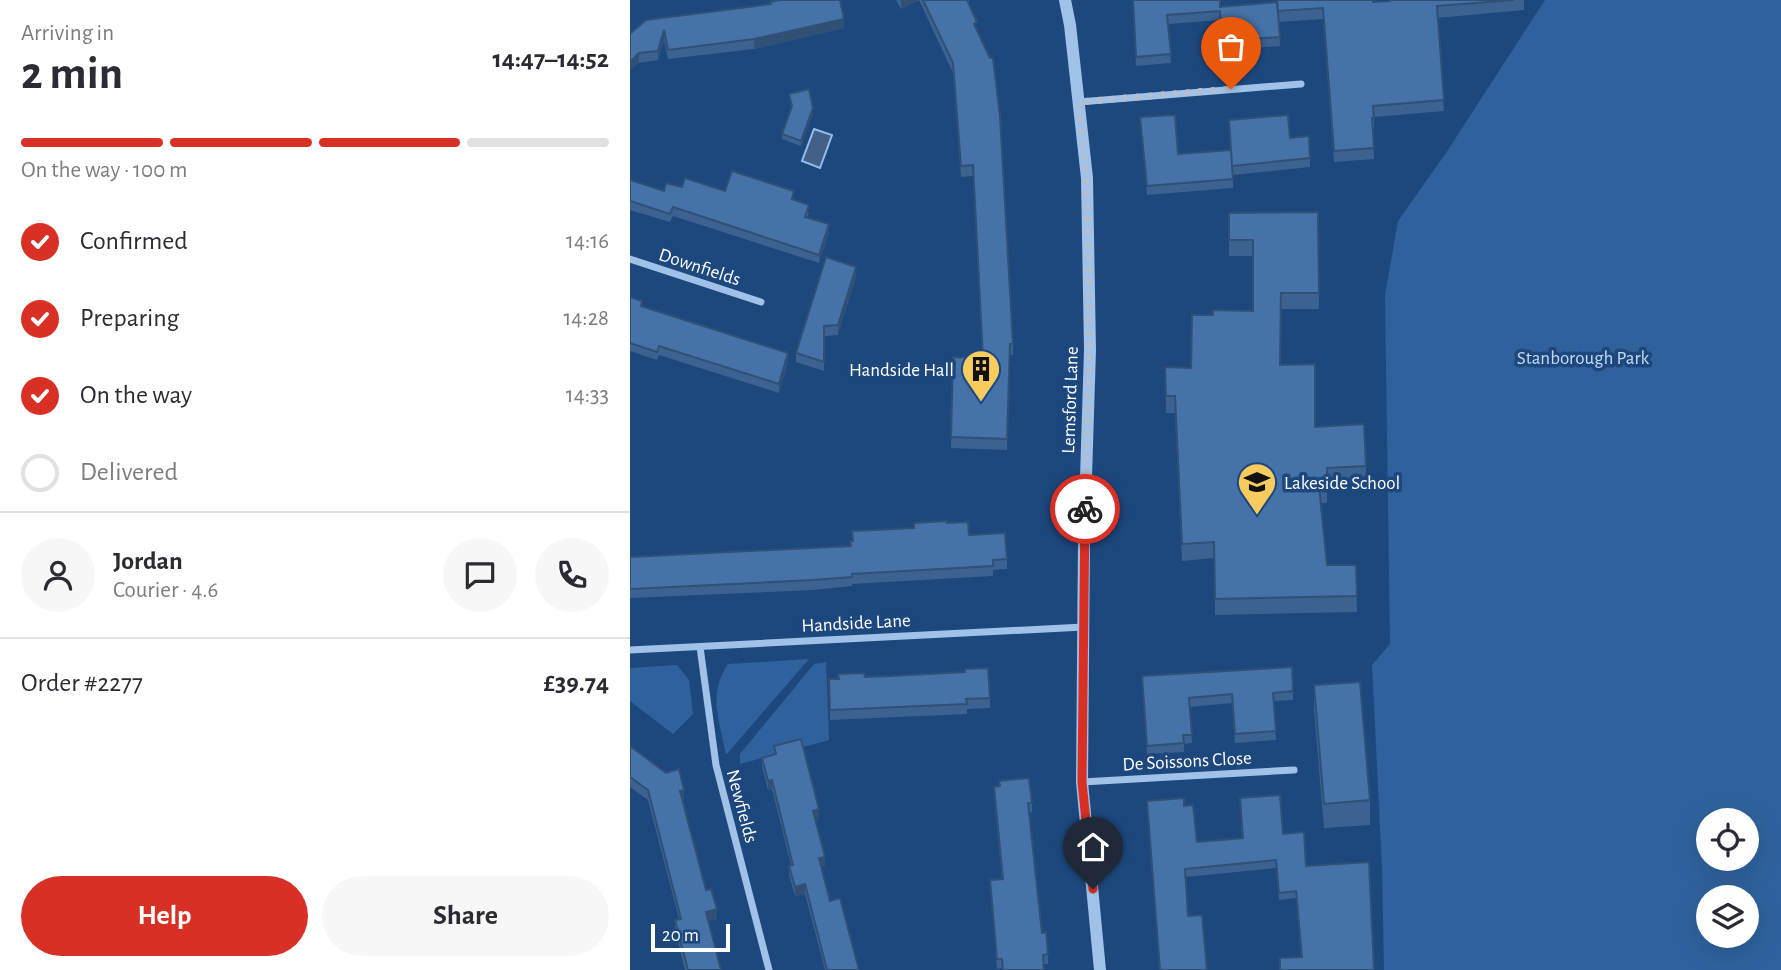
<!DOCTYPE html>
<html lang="en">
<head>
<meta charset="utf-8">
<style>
	:root { --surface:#fff; --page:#f7f7f7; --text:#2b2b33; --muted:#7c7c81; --line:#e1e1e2; --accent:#d93025 }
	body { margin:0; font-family:"Alegreya Sans",sans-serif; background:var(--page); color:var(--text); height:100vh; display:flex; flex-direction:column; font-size:26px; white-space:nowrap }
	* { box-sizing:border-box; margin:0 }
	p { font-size:23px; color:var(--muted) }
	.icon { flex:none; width:38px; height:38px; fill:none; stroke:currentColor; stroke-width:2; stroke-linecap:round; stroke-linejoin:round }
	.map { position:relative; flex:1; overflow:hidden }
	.side { display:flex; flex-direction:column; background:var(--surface); width:630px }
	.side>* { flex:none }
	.fabs { position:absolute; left:1066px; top:808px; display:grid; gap:14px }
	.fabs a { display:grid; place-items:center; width:63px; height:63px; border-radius:50%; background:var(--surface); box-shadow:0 7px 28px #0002; font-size:35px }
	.scale { position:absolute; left:21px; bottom:18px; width:79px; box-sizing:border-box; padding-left:7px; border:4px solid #fff; border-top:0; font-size:19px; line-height:24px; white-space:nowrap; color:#fff; -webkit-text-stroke:5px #1d487e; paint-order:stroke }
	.pin { position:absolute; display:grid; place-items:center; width:60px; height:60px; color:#fff; margin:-72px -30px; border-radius:50% 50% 50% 0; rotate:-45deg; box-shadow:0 0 7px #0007 }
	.pin .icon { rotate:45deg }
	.courier { position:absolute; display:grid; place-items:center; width:70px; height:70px; margin:-35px; border:5px solid #d93025; border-radius:50%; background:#fff; color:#222; box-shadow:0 2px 9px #0007 }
	.summary em { font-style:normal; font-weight:700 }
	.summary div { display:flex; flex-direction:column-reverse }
	.summary { display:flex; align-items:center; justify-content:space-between; height:119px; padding:0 21px }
	h1 { font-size:46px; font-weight:700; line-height:52px }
	.bar { display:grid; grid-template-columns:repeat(4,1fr); gap:10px 7px; align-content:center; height:84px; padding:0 21px }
	.bar i { height:9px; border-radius:5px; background:var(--line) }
	.bar .current { background:var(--accent) }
	.bar p { grid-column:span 4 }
	.line { display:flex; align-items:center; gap:18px; padding:0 21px; border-top:2px solid var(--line) }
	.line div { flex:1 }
	.round { display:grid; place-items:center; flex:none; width:74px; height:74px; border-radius:37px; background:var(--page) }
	ol { padding:0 21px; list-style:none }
	li { display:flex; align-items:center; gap:21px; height:77px }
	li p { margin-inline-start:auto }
	li .icon { padding:7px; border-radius:50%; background:var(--accent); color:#fff; stroke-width:4 }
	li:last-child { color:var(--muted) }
	li i { width:38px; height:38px; border:4px solid var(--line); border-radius:50% }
	.primary-button { display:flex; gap:14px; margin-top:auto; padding:14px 21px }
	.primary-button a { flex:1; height:80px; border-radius:42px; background:var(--accent); color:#fff; font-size:28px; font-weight:700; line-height:80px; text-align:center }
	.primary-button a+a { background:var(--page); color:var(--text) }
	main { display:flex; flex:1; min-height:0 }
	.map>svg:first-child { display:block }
</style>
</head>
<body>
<main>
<section class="side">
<div class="summary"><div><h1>2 min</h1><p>Arriving in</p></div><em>14:47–14:52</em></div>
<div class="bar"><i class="current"></i><i class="current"></i><i class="current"></i><i></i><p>On the way · 100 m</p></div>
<ol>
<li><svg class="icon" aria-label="check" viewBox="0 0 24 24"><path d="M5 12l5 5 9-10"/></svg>Confirmed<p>14:16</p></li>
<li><svg class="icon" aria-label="check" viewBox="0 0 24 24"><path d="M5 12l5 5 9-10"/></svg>Preparing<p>14:28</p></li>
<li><svg class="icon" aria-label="check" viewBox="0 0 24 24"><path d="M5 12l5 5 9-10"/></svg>On the way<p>14:33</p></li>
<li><i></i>Delivered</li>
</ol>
<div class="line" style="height:126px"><a class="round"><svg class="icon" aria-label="person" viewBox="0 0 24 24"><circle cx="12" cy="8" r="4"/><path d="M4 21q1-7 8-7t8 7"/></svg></a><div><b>Jordan</b><p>Courier · 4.6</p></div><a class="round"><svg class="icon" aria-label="chat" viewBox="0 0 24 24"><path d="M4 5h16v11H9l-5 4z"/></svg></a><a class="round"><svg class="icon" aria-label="phone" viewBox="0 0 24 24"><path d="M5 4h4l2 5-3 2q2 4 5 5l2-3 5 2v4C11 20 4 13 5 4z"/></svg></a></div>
<div class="line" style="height:91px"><div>Order #2277</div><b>£39.74</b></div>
<div class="primary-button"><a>Help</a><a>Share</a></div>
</section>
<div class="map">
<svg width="1151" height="970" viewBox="0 0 1151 970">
	<rect width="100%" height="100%" fill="#1d487e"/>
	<g fill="#2f629d" fill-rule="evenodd">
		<path d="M915,0H1151V970H754L752,867L742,665L760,644L755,295L768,221L816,153ZM1078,821H1116V859H1078ZM1078,898H1116V936H1078Z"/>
		<path d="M179,659L96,755C90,721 77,695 98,664Z"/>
		<path d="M196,662L199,740L110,764V754L184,664Z"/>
		<path d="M47,665L59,680L63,714L43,734L0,701V668Z"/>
	</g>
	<path fill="#416189" stroke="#93bcea" stroke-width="2" d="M184,129L202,135L190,168L172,161Z"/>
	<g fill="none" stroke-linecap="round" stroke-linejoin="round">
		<g stroke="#a0c1e8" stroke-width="7">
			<path d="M449,102L671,84"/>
			<path d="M0,259L131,302"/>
			<path d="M70,647L86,765L139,970"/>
			<path d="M0,650L454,627"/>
			<path d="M452,782L664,770"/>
		</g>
		<path stroke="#a0c1e8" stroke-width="12" d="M435,0L440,25L457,178L460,350L454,541L452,782L470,970"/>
	</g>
	<g fill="#3b6290">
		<path d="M266,0H339V4L347,32L383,344V355H380L377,450L321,448L323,357L353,358L343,176L331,177L323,73L289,0L271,9Z"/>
		<path d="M503,0L590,7L646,2V0H743V2L759,1V0H894V10L807,18L814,111L744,117V129H743L744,159L704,162L693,19L649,22L650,46L592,50L590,20L538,24L541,63L506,66Z"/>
		<path d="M214,28L124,49L38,59L34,40L28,60L9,63L0,34Z"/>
		<path d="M159,94L183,113L171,146L152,139V134L161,108Z"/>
		<path d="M510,117L548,154L600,150L599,120L660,138L680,158V167L603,175V188L517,195Z"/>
		<path d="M0,180L34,191L52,187L95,191L164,200L179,213L177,217L199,232L189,263L43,216L40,222L0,210Z"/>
		<path d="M688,212L689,309H651L650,365L685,427L736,466V482L697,484V503H691L697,565H726L727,612L585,615L584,558L552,561L545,413H536L535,367L561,368L583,315L623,311V256H599V213Z"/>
		<path d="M226,276L208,335L194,336V371L166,362V353Z"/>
		<path d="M0,297L12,306L158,362L149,393L29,355L27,360L0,351Z"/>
		<path d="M317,523L339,535L377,559V569L363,570V576L222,584V586L183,590L0,598V557L220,546L222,541V531L284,528Z"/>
		<path d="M512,676L663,691V700L643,701L646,740L605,743L602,703L560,707L562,743L554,744V752L517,754Z"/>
		<path d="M235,677L360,698V708L337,709V714L200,720L199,688L209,679Z"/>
		<path d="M684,685L740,800V825L694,828L684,710Z"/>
		<path d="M0,746L54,800H52L76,890L87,919L78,921L91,970H55L45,930V920L49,919L18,800L0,787Z"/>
		<path d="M144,746L189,819L185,820L195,866L191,867L200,901L229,970H195L175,894L165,896L159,875V866L161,865L142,789L138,790L132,767V758L144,755Z"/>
		<path d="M369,781L402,803V812L399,813L412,933L418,954V964H414V970H372V968L367,969L360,880L372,879L364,797V787L369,786Z"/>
		<path d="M610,798L653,834L676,866L739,862L671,957L666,898L649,900L646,868L555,877L558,916L577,970H530L517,801L554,806L567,842L612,838Z"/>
	</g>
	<g fill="#305076">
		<path d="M271,0H289L271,9Z"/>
		<path d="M214,19V28L124,49V39Z"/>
		<path d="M34,30V40L28,60V51Z"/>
		<path d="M9,53V63L0,71V62Z"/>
		<path d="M183,108V113L171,146V141Z"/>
		<path d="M199,224V232L189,263V255Z"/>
		<path d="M226,267V276L208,335V325Z"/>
		<path d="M158,353V362L149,393V384Z"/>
		<path d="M142,780V789L138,790V781Z"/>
		<path d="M54,790V800L50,801V791Z"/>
		<path d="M189,809V819L183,820V811Z"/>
		<path d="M195,857V866L189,867V858Z"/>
		<path d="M175,884V894L165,896V887Z"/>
		<path d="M87,909V919L76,922V912Z"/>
	</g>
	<g fill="#4572a8" stroke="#305076" stroke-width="2">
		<path d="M151,0H210L214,19L124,39L38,50L34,30L28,51L9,53L0,62V34L16,20L141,4L140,2Z"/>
		<path d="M293,0H337L347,22L344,24L360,58H363L370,117L383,344H380L377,439L321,437L323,357L353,358L343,165L331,166L323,63Z"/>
		<path d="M503,0H590V7L647,2L650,37L592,41L590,11L537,15L541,54L506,57Z"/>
		<path d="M647,0H743V2L760,1V0H884L807,6L814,100L743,106L744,118H742L744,148L704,151L693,8L648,11Z"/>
		<path d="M179,89L183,108L171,141L152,134L162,106L159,94Z"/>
		<path d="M545,115L548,154L601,150L602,165L599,120L658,115L660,138L679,136L680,158L602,166L603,179L517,186L510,117Z"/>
		<path d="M102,171L164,191L162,199L179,205L175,217L199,224L189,255L43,207L40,214L0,201V180L34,191L36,183L52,187L55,178L95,191Z"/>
		<path d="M688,212L689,293H651L650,365L685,364V427L734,424L736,466L697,468V486H689L697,565H726L727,596L585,599L584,542L552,544L545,396H536L535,367L561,368L562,315H583V310L623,311V240H599V213Z"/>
		<path d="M196,257L226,267L208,325L194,326V362L166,353Z"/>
		<path d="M0,297L12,301L11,306L158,353L149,384L29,346L27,352L0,343Z"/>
		<path d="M317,521V523L338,522L339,535L375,533L377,559L363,560V566L222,574V577L183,580L0,589V557L221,546L220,541H223L222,531L284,528V523Z"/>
		<path d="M662,667L663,691L643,693L646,731L605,734L602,694L559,698L562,735H553L554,743L517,746L512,676Z"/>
		<path d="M358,668L360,698L336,699L337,704L200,710L199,679H209L208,674L234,673L235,677L260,676L335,672V669Z"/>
		<path d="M730,682L740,800L694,804L684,685Z"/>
		<path d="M171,739L189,809L183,811L195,857L189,858L200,901L210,898L229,970H197L175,884L165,887L159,866L163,865L142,780L138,781L132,758L146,754L144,746Z"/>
		<path d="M0,746L36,773L49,769L54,790L50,791L76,890L81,889L87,909L76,912L91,970H58L45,920L51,919L18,790L0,777Z"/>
		<path d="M399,778L402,803H398L412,933L416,932L418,954L413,955L414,970H373L372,959H367L360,880L373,879L364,787L370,786L369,781Z"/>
		<path d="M650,795L653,834L674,832L676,866L739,862L744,970H650V958L672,957L666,891L649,893L646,860L555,869L558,916L572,915L577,970H530L517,801L554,798V806L563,805L567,842L613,838L610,798Z"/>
	</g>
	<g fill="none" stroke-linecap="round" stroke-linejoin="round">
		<path stroke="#b0bfd2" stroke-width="7" stroke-dasharray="0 12.6" d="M455,509C459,373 464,237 449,102L601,89"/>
		<path stroke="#d93025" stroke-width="9" d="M455,509L452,782L463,889"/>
	</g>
	<defs>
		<g id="building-pin" transform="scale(2.0125)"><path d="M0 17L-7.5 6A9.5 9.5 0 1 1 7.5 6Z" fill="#f8cb5e" stroke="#1d487e"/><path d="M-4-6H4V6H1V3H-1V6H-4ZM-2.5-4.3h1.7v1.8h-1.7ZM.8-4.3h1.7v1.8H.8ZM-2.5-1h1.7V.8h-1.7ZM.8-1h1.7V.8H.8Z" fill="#111"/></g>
		<g id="school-pin" transform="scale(2.0125)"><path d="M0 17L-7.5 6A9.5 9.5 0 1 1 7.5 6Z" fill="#f8cb5e" stroke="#1d487e"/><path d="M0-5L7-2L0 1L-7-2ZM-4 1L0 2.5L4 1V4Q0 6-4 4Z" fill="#111"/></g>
	</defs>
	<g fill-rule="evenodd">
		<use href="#building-pin" x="351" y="369"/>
		<use href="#school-pin" x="627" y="482"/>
	</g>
	<g text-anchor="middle" stroke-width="7" stroke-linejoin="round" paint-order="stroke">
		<g font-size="19" fill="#fff" stroke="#1d487e">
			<text transform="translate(70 266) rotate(18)" y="7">Downfields</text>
			<text transform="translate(439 400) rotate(-88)" y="7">Lemsford Lane</text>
			<text transform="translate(226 622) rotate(-3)" y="7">Handside Lane</text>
			<text transform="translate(557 760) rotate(-3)" y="7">De Soissons Close</text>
			<text transform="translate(113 806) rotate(75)" y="7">Newfields</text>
		</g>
		<g font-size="19" fill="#c4dbf6" stroke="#1d487e">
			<text x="953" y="364">Stanborough Park</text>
		</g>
		<g font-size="19" fill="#fff" stroke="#1d487e" text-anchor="end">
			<text x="324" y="376">Handside Hall</text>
			<text x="654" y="489" text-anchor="start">Lakeside School</text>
		</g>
	</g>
</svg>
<div class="fabs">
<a><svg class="icon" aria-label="locate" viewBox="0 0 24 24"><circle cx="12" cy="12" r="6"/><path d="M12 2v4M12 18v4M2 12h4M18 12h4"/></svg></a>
<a><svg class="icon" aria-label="layers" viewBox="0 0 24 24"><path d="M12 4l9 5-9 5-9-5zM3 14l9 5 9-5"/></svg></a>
</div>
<div class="scale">20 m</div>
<div class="pin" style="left:601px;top:89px;background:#ea580c"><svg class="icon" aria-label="bag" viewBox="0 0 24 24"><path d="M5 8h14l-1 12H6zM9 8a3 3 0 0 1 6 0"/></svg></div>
<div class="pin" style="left:463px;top:889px;background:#1f2937"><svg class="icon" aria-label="home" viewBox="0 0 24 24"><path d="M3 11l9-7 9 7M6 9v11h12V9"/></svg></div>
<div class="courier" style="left:455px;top:509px"><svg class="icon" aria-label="bike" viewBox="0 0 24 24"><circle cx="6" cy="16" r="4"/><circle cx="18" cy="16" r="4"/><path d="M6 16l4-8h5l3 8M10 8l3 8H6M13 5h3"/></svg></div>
</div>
</main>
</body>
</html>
